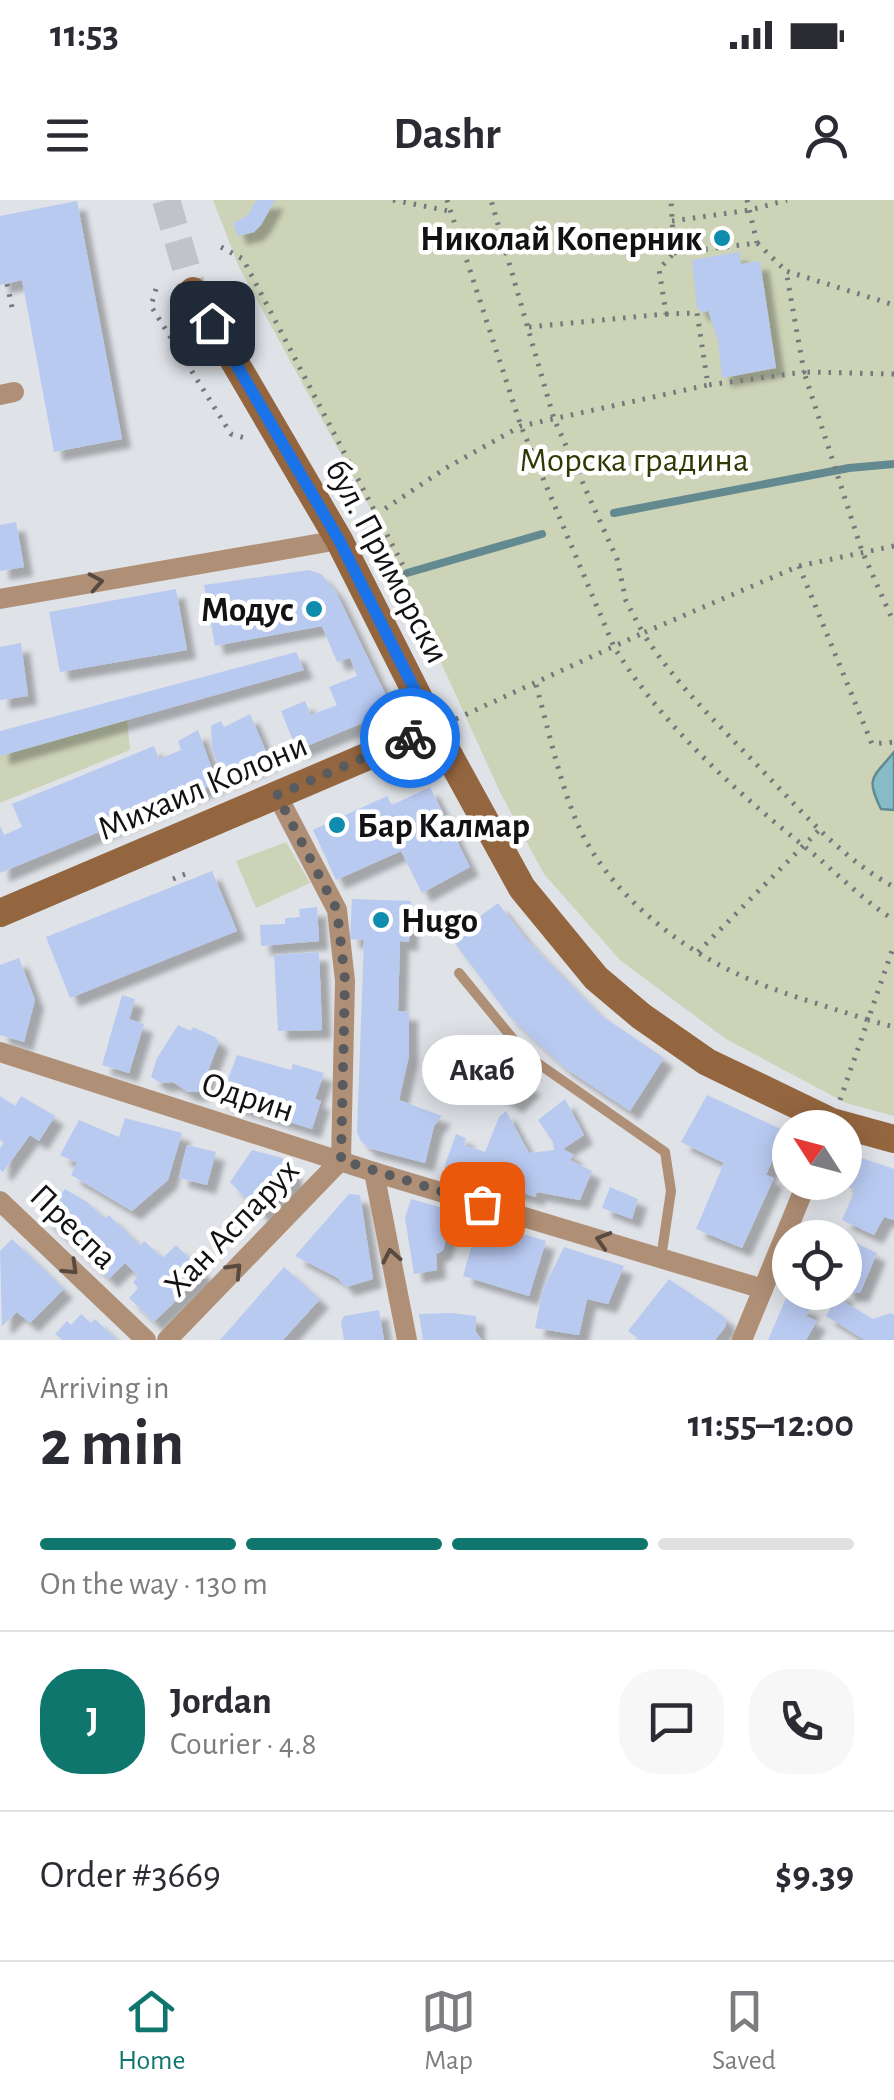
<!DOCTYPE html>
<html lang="en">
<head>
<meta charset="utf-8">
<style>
	:root { --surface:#fff; --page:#f7f7f7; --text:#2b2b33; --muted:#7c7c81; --line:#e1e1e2; --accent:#0f766e }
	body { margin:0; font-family:"Alegreya Sans",sans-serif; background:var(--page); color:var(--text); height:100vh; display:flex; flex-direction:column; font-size:38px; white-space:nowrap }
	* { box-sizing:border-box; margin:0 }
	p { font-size:32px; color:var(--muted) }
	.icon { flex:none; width:55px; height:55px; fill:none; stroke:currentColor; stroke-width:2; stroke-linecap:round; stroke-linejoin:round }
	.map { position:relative; height:1140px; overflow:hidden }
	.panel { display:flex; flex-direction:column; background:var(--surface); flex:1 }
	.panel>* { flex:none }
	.needle { width:65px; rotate:306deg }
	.fabs { position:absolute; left:772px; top:910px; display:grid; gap:20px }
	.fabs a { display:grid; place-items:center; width:90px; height:90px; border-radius:50%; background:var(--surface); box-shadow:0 5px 25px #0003; font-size:50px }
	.pin { position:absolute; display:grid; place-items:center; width:85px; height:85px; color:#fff; margin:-42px; border-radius:20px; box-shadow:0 5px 15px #0006 }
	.courier { position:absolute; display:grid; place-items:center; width:100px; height:100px; margin:-50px; border:8px solid #1a73e8; border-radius:50%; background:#fff; color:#222; box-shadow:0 2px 12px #0007 }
	.bubble { position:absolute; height:70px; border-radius:35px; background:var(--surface); box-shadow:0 5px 25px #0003; font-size:32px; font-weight:700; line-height:70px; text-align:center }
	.head em { font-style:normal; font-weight:700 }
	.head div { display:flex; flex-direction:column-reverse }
	.head { display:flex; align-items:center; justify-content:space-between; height:170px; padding:0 40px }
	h1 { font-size:65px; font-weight:700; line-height:75px }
	.bar { display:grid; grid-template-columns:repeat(4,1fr); gap:15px 10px; align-content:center; height:120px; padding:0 40px }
	.bar i { height:12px; border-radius:8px; background:var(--line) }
	.bar .current { background:var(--accent) }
	.bar p { grid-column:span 4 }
	.line { display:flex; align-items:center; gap:25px; padding:0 40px; border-top:2px solid var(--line) }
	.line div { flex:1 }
	.round { display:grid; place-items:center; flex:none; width:105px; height:105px; border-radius:40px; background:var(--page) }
	.status { display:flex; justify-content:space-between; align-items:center; height:70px; padding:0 50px; background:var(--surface); direction:ltr }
	.status svg { height:28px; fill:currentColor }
	header { display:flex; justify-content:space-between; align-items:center; height:130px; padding:0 40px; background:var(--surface); font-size:45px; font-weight:700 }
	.menu { display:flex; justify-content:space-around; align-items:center; height:140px; border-top:2px solid var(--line); background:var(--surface); font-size:28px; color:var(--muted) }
	.menu a { display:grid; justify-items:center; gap:5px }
	.menu .current { color:var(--accent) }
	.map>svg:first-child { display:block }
</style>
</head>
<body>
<div class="status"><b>11:53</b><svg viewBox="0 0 49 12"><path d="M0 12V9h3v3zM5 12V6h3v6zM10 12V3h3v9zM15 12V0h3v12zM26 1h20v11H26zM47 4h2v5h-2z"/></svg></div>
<header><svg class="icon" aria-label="menu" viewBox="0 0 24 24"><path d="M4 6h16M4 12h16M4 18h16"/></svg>Dashr<svg class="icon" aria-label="person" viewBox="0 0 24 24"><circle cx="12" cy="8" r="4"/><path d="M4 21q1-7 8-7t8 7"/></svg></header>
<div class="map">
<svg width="894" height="1140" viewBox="0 0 894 1140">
	<defs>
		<filter id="shadow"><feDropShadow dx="9" dy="9" stdDeviation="2.5" flood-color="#0004"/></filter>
	</defs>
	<rect width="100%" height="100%" fill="#dfe2e7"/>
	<g fill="#cdd3b7">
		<path d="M213,0H894V916L846,903L726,839L620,760L544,674L500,592L373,313L239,67Z"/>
		<path d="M127,520L130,550L0,603V556Z"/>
		<path d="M286,642L310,683L256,708L236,661Z"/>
	</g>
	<path fill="#86bcc7" stroke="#638991" stroke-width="2.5" d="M894,552V610L881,609C865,577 873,578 894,552Z"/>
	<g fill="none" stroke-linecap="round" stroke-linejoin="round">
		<g stroke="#638991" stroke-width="8">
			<path d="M614,313L849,268L894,264"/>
			<path d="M407,373L542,334"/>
		</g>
	</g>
	<g fill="#b9caf1" filter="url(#shadow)">
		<path d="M257,0H275L261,25L254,32L238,36L233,23L247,16Z"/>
		<path d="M77,1L122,239L54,252L22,80L0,85V16Z"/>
		<path d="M739,52L741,64L760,61L776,168L722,178L718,140L708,111L702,112L697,108L692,60Z"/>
		<path d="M16,322L24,367L0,371V325Z"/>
		<path d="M309,370L321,374L336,392L390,504L387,513L297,550L281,511L305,501L311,515L337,505L329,487L357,476L350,458L337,462L322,426L215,446L204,385Z"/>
		<path d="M176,389L187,450L60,472L49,412Z"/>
		<path d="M21,443L28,496L0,500V447Z"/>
		<path d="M296,452L304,470L0,556V531Z"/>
		<path d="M250,514L270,561L224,580L212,549L211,526L221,521L224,527Z"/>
		<path d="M198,530L217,583L0,673V626L4,635L22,627L12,604L154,546L159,559L181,550L178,541Z"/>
		<path d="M430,587L470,667L422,693L401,651L336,680L313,630L387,596L392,605Z"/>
		<path d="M212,671L237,731L70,798L46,737Z"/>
		<path d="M352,699L411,701L409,742L400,741L398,811L409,812V856L399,900L442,916L434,926L425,963L368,948L360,940L357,932L364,740L350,739Z"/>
		<path d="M498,703L526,739L599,814L664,858L630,911L565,868L510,817L451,738Z"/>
		<path d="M317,707L319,741L261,746L260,725L285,724V718L300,717L299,709Z"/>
		<path d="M319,752L322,830L278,831L274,755Z"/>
		<path d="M19,758L35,800L24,842L0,835V765Z"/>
		<path d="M122,795L135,799L129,819L144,824L129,873L102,865Z"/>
		<path d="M178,825L191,831L193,827L215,837L219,842L200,892H188L173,882L161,883L151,877L157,858Z"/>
		<path d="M475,853L532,886L514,904L463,874Z"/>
		<path d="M237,855L291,870L293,864L324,873L315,899L321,901L312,929L220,901Z"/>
		<path d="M707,895L785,931L766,975L774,978L742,1048L696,1029L724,963L681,942Z"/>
		<path d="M0,896L15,906L21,896L55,916L39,941L30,935L3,972L0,970V948L4,943L0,940Z"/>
		<path d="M565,899L584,935L563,949L574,955L570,960L592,971L580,1000L537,992L535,997L444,968L456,934L466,938L464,945L485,952L499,917L506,911L529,953L554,950L553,942L538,920Z"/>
		<path d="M125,918L182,933L168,980L132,1011L71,975L77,963L60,955L79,920L119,937Z"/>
		<path d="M187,945L216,952L207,985L179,978Z"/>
		<path d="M252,950L282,958L292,970L295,981L261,1014L230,982Z"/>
		<path d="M850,954L894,969V1020L884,1017L874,1035L842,1020L855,990L845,985V965Z"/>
		<path d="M610,987L638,999L632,1019L602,1008Z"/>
		<path d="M65,989L87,1002L105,1019L109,1015L140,1046L144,1041L163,1058L176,1045L204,1073L154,1122L129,1098L138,1088L133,1082L138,1076L125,1063L109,1079L43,1017Z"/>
		<path d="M349,994L360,995L373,1079L346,1087L338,1078L295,1056Z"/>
		<path d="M411,999L454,1011L443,1050L436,1054L437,1070L414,1074L405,1018Z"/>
		<path d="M479,1020L546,1041L529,1096L463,1076Z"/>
		<path d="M818,1025L844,1038H813Z"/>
		<path d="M845,1038L877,1053L860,1093L845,1092Z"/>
		<path d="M12,1039L64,1089L30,1123L17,1112L2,1126L0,1051Z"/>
		<path d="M564,1047L624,1066L608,1104L587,1099L579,1135L535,1128L543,1089Z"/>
		<path d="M284,1067L320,1099L283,1140H220Z"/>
		<path d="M669,1079L726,1118V1126L715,1140H640L628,1131Z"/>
		<path d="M824,1092H844L842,1101L873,1119L891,1113L894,1115V1140H865L826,1116L836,1098Z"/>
		<path d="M786,1098L811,1108L806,1116L817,1121L806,1140H768Z"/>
		<path d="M379,1110L384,1140H344L341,1122L344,1116Z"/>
		<path d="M451,1113L476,1116V1132L482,1140H423L419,1114Z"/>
		<path d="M81,1114L91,1123L95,1119L117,1140H62L55,1134L67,1121L71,1125Z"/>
	</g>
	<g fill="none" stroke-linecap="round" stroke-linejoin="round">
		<path stroke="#c0c3c7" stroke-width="28" stroke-dasharray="28 14" stroke-linecap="butt" d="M166,0L193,91"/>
		<g stroke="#77787c" stroke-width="5" stroke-dasharray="2.5 8" stroke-linecap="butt">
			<path d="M393,0L449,11"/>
			<path d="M447,0L521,226L614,447C662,525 734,590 805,647C835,671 861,699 894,720"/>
			<path d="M747,0L757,43"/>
			<path d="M672,21L750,10L787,0"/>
			<path d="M221,47L243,59L407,373L387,381"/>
			<path d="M674,53L757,43L786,71"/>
			<path d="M7,84L13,112"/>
			<path d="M156,89L151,106L231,234L249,239"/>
			<path d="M666,114L697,113L708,185L804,172L786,71L894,105"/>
			<path d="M529,127L666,114L659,69L674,53L671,0"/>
			<path d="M894,174L804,172L862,351L894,423"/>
			<path d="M359,326L446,268L521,226L708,185"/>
			<path d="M894,346L799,366L643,433C674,482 715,521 755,563C798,607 839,657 894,687"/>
			<path d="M799,366L872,544L894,542"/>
			<path d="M536,485C549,531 559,581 578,625C608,692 678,748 744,777C784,795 827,806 868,820L894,745"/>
			<path d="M456,519L643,433L626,401L617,359L554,219L491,0"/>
			<path d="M173,679L188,673"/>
			<path d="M698,752L819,630"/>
			<path d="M840,900L868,820L894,827"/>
		</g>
		<path stroke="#af8f75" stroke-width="10" d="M459,773L526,855L665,952L671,991L661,1058"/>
		<g stroke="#af8f75" stroke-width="20">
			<path d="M0,195L14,192"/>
			<path d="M0,399L339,340"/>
			<path d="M277,595L337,710L345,781L341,960"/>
			<path d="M0,852L374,972L763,1089"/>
			<path d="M374,972L407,1140"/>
			<path d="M0,1001L146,1140"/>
			<path d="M167,1140L341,960"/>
			<path d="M742,1140L807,982"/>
		</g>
		<g stroke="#94663f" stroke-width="28">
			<path d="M193,91L339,340L434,528L522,688L596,778L641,816L707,862L832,922L894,939"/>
			<path d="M0,713L434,528"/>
		</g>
	</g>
	<defs><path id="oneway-chevron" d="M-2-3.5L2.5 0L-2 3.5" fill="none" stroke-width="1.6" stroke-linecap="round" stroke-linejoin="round" transform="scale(2.5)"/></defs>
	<g stroke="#594a40">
		<use href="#oneway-chevron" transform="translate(96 382) rotate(-10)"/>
		<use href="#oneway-chevron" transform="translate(603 1040) rotate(-163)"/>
		<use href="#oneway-chevron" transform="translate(391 1056) rotate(-101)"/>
		<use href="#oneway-chevron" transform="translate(71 1068) rotate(44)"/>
		<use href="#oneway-chevron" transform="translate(235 1070) rotate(-46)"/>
	</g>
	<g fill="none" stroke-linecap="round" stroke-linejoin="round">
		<path stroke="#5a5b5e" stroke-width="10" stroke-dasharray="0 18" d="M410,538L277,595L337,710L345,780L341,960L482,1004"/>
		<path stroke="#1a73e8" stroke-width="12" d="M212,123L339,340L434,528L410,538"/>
	</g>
	<g fill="#0e8cad" stroke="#fff" stroke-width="4">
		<circle cx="722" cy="38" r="10"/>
		<circle cx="314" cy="409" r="10"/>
		<circle cx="337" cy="625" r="10"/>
		<circle cx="381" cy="720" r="10"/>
	</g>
	<g text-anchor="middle" stroke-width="9" stroke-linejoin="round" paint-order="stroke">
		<g font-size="35" font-weight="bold" fill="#121214" stroke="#fff" text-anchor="end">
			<text x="702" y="50">Николай Коперник</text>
			<text x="294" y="421">Модус</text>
			<text x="357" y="637" text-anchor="start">Бар Калмар</text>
			<text x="401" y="732" text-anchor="start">Hugo</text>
		</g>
		<g font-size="35" fill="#323804" stroke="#fff">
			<text x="634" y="271">Морска градина</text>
		</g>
		<g font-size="35" fill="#121214" stroke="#fff">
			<text transform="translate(388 361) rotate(62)" y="12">бул. Приморски</text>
			<text transform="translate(202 586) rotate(-23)" y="12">Михаил Колони</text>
			<text transform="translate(248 896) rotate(18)" y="12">Одрин</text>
			<text transform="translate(74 1026) rotate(44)" y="12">Преспа</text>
			<text transform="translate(231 1027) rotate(-46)" y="12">Хан Аспарух</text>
		</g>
	</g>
</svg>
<div class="fabs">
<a><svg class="needle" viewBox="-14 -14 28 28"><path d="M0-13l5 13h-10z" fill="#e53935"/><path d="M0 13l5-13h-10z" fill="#7c7c81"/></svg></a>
<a><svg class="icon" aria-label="locate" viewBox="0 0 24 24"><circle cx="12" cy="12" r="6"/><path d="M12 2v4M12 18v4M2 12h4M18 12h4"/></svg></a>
</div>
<div class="pin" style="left:482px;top:1004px;background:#ea580c"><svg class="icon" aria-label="bag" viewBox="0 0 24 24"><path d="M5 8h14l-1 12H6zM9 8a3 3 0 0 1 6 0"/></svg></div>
<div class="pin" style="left:212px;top:123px;background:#1f2937"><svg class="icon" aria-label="home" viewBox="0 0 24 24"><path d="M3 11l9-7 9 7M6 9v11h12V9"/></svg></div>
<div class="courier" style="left:410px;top:538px"><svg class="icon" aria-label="bike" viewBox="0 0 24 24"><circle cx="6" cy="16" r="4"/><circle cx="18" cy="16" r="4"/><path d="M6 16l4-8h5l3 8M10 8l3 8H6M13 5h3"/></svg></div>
<div class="bubble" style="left:422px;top:835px;width:120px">Акаб</div>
</div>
<section class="panel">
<div class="head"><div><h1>2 min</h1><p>Arriving in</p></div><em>11:55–12:00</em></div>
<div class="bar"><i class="current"></i><i class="current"></i><i class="current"></i><i></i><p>On the way · 130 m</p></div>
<div class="line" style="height:180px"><b class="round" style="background:var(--accent);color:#fff">J</b><div><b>Jordan</b><p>Courier · 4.8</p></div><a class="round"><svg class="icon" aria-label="chat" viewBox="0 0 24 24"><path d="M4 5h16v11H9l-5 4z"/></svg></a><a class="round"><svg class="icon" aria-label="phone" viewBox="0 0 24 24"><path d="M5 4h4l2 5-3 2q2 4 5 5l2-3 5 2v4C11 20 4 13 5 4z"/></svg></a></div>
<div class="line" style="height:130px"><div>Order #3669</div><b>$9.39</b></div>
</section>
<nav class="menu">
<a class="current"><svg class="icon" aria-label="home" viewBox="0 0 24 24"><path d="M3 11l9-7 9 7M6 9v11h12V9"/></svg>Home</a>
<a><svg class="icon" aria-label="map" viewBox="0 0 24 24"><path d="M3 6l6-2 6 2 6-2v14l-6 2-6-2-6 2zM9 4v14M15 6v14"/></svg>Map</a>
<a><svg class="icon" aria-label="saved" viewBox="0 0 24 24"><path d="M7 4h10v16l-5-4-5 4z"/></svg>Saved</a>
</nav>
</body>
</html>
